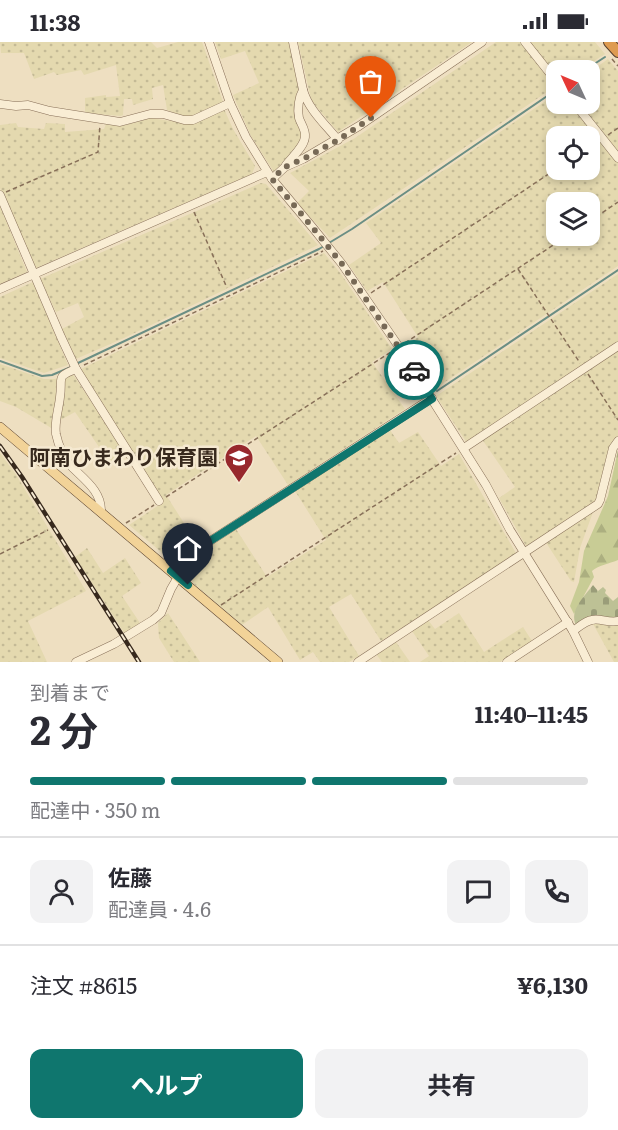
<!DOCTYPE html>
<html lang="ja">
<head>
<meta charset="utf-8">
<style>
	:root { --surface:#fff; --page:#f2f2f3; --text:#2b2b33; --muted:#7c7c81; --line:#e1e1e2; --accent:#0f766e }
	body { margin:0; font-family:Literata,"Noto Sans JP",serif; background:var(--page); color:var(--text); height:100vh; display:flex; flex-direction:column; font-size:22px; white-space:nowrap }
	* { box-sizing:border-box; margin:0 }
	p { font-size:20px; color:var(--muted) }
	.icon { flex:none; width:33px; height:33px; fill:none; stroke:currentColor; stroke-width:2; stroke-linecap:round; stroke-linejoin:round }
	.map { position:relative; height:620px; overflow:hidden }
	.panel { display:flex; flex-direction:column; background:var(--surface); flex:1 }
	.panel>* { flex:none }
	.needle { width:39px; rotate:314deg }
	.controls { position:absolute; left:546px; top:18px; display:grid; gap:12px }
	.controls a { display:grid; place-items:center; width:54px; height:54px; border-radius:12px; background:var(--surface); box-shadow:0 3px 9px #0003; font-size:30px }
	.pin { position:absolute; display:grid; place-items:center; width:51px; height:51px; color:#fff; margin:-62px -26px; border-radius:50% 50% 50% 0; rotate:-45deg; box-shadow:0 0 6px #0007 }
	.pin .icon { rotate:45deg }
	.courier { position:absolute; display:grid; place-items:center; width:60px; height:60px; margin:-30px; border:4px solid #0f766e; border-radius:50%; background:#fff; color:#222; box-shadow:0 2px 8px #0007 }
	.overview em { font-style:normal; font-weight:700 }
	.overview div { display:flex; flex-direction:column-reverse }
	.overview { display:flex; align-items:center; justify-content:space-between; height:102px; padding:0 30px }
	h1 { font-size:39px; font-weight:700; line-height:45px }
	.bar { display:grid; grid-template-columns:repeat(4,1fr); gap:9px 6px; align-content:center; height:72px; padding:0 30px }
	.bar i { height:8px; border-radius:4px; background:var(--line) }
	.bar .selected { background:var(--accent) }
	.bar p { grid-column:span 4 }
	.line { display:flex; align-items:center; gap:15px; padding:0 30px; border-top:2px solid var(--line) }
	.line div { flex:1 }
	.round { display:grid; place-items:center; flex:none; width:63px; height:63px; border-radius:12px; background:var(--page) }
	.cta { display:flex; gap:12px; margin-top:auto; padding:12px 30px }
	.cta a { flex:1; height:69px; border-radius:12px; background:var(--accent); color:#fff; font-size:24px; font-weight:700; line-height:69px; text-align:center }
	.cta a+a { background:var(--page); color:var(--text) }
	.status { display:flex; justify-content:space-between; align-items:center; height:42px; padding:0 30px; background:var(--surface); direction:ltr }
	.status svg { height:16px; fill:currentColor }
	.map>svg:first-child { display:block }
</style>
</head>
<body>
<div class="status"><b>11:38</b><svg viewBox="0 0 49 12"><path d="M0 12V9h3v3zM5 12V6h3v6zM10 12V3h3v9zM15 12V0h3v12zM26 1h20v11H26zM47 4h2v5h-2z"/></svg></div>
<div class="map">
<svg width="618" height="620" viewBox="0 0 618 620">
	<defs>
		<pattern id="farmland-dots" width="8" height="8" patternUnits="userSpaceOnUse" patternTransform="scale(1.5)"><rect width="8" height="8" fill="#e4d9af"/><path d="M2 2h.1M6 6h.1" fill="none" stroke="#c4ba96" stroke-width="1.8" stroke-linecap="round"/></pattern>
		<pattern id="forest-firs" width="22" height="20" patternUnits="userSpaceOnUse" patternTransform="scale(1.5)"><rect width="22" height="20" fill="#c8cc95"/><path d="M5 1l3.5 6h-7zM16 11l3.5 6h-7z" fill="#acaf80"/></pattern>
		<pattern id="cemetery-stones" width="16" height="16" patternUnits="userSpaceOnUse" patternTransform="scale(1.5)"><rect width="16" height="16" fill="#bdc195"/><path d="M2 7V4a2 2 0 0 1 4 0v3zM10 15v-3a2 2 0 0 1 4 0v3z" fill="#9a9d79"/></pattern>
	</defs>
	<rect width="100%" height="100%" fill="#eedfc1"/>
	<g fill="url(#farmland-dots)" fill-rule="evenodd">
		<path d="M0,0H151L157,6L178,0H202L223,60L195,73L185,75L167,68L163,43L152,46L153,57L133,63L132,57H124L123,73L121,74L85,71V56L106,53V55L120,54L116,23L84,33L81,28L57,33L54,30L34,37L24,11H1Z"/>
		<path d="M215,0H290L299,40L297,56L303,97L297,105L274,130L251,94L233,53L259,41L245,9L221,17Z"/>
		<path d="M298,0H472L338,90L315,63L311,57Z"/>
		<path d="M496,0H595L605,12L580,28H556V44L330,196L297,161L309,149L290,131L355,96Z"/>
		<path d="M608,17L618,29V224L433,348L405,305L418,295L383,240L367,249L349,223L381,201L366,181L556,52V62H590V30ZM556,94H590V128H556ZM556,160H590V194H556Z"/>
		<path d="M224,67L233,87L255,124L252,132L36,226L34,225L0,146V83L16,81L18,85L44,87L46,81L65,82V90L104,87L106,82L122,84L151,76L191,82Z"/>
		<path d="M261,141L266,142L318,203L124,296L76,317L62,287L84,275L78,261L56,270L40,237Z"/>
		<path d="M0,164L27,230L0,242Z"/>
		<path d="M324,211L341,232L392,307L372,320L405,367L288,443L256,394L166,453L198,503L175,519H172L129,483L162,461L81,331V327Z"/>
		<path d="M618,232V394L609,408L597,459L580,506L574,540L571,539L543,496L526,504L499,456L515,445L479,393L467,401L436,354Z"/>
		<path d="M33,240L68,323L44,331L0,316V255Z"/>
		<path d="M0,322L44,337H55L72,331L126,411L110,421L75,370L55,381L53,387L16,365L0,359Z"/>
		<path d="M390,388L399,401L418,390L441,424L459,412L517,513L381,599L351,552L329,565L359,614L349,620H320L313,610L300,618L268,565L242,583L193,541L181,524L236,487L267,535L326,498L295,449Z"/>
		<path d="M0,411L15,431L86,549L28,579L47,620H0Z"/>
		<path d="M87,506L103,531L125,516L141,541L122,554L140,581L125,592L75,515Z"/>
		<path d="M168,571L200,620H174L159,596L158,581Z"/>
		<path d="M459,571L484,610L523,585L532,599L500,620H420L429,614L412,589L428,578L435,587Z"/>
		<path d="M592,580L613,584L618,582V620H614Z"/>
		<path d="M396,600L410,620H382L376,612Z"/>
	</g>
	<path fill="url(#forest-firs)" d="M618,408V518C611,521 597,524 592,529L594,535L574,572L570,564L579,540L584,509L608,454Z"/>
	<path fill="url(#cemetery-stones)" d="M593,543L598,549L603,545L606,548L605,551L613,559L618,555V575L576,583C569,568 584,555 593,543Z"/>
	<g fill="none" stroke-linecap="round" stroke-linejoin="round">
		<g stroke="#6b8e84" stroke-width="2">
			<path d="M585,28L605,15"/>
			<path d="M0,319L42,334L52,333L71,325"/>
			<path d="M76,322L319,207L352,187L556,48"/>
			<path d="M437,349L618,228"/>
		</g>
		<g stroke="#887059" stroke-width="9">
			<g id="minor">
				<path d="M209,0L230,61L246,95L272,137L313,186L342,222L399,305L486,443L510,488L573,589L588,620"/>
				<path d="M293,0L303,48"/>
				<path d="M525,0L556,39"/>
				<path d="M0,62L16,64L28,63L50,69L120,80L150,72H163L184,78H193L230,61"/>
				<path d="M575,62L618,116"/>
				<path d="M286,123C292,115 304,105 305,95C306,88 301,82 299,76C297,67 299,55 303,48C308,67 326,83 338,98"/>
				<path d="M272,137L285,125L303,117L359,84L482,0"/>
				<path d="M0,153L61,295L76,327L159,459"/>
				<path d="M0,247L267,130"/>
				<path d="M76,327C55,335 63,335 60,355C59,366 54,381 56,392C58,401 63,414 69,422C82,436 102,448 101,470"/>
				<path d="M464,406L618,304"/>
				<path d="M171,529L178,522L207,501L432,356"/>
				<path d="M573,589C579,585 585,579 592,578C600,576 608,581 618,579"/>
				<path d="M76,620L114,602L153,578L161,571L171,547L178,535"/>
				<path d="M358,620L598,462L600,458L613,406L618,399"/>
				<path d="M507,620L568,580"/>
			</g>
		</g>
		<g stroke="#553e2d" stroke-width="10">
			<path id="major" d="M0,385L278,620"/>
		</g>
		<g stroke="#553e2d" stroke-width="12">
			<path id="highway" d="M609,0L618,10"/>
		</g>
		<g stroke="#887059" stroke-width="1.5" stroke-dasharray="4.5 3" stroke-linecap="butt">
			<path d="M612,17L618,24"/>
			<path d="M608,93L618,86"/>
			<path d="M590,105L596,101"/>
			<path d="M6,150L98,110L100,83"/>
			<path d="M194,170L227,246"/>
			<path d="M590,179L618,160"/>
			<path d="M518,227L580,321"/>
			<path d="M371,251L556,127"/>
			<path d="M405,301L567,194"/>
			<path d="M84,323L323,209"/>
			<path d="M588,332L618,378"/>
			<path d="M166,455L394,308"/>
			<path d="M126,481L154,463"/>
			<path d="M0,512L48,488"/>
			<path d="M221,563L456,411"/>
		</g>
		<use href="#minor" stroke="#f9edd4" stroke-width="8"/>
		<use href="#major" stroke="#f2d398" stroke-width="9"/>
		<use href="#highway" stroke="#de9b51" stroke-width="10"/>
		<g stroke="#37291d" stroke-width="4.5">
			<path id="rail" d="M0,404L22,435L139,620"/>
		</g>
		<use href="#rail" stroke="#f5e9d1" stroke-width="2" stroke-dasharray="7" stroke-linecap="butt"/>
	</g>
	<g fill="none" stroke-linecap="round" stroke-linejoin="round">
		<path stroke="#776956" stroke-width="6" stroke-dasharray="0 10.8" d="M371,76L338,98L303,117L285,125L272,137L313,186L342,222L414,328"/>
		<path stroke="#0f766e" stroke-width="8" d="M188,543L171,529L178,522L207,501L432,357L414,328"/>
	</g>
	<defs>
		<g id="school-pin" transform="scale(1.5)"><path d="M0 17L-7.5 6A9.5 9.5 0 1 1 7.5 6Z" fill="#97282d" stroke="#f5e9d1"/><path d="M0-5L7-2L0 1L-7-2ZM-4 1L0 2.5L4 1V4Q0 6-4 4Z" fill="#fff"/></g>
	</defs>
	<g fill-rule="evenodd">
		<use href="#school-pin" x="239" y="416"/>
	</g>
	<g text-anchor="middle" stroke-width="5" stroke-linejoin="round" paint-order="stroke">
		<g font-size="21" font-weight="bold" fill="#37291d" stroke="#f5e9d1" text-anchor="end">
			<text x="218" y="423">阿南ひまわり保育園</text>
		</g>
	</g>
</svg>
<div class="controls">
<a><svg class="needle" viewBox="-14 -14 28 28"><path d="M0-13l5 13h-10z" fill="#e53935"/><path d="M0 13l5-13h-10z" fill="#7c7c81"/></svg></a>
<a><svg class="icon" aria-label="locate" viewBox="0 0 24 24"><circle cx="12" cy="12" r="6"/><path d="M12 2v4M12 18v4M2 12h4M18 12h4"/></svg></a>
<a><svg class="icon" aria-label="layers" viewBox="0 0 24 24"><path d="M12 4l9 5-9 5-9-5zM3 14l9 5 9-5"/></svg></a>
</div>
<div class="pin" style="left:371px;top:76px;background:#ea580c"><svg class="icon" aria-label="bag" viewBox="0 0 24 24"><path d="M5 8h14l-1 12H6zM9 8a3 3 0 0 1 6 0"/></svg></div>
<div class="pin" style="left:188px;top:543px;background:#1f2937"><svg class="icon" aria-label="home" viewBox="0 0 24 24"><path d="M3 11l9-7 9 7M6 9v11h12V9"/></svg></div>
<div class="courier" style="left:414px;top:328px"><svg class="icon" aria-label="car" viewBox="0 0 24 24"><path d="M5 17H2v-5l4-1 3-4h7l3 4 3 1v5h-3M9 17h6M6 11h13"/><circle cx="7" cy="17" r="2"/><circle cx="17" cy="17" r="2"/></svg></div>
</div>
<section class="panel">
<div class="overview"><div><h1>2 分</h1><p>到着まで</p></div><em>11:40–11:45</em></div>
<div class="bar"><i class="selected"></i><i class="selected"></i><i class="selected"></i><i></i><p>配達中 · 350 m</p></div>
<div class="line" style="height:108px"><a class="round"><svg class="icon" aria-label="person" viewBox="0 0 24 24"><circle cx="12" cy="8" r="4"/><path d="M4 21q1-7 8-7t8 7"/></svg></a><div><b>佐藤</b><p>配達員 · 4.6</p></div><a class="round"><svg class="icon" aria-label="chat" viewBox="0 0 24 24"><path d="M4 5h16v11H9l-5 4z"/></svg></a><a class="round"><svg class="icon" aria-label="phone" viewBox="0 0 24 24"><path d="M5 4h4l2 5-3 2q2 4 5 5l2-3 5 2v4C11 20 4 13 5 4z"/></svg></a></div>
<div class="line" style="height:78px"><div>注文 #8615</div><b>¥6,130</b></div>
<div class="cta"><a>ヘルプ</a><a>共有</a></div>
</section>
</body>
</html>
